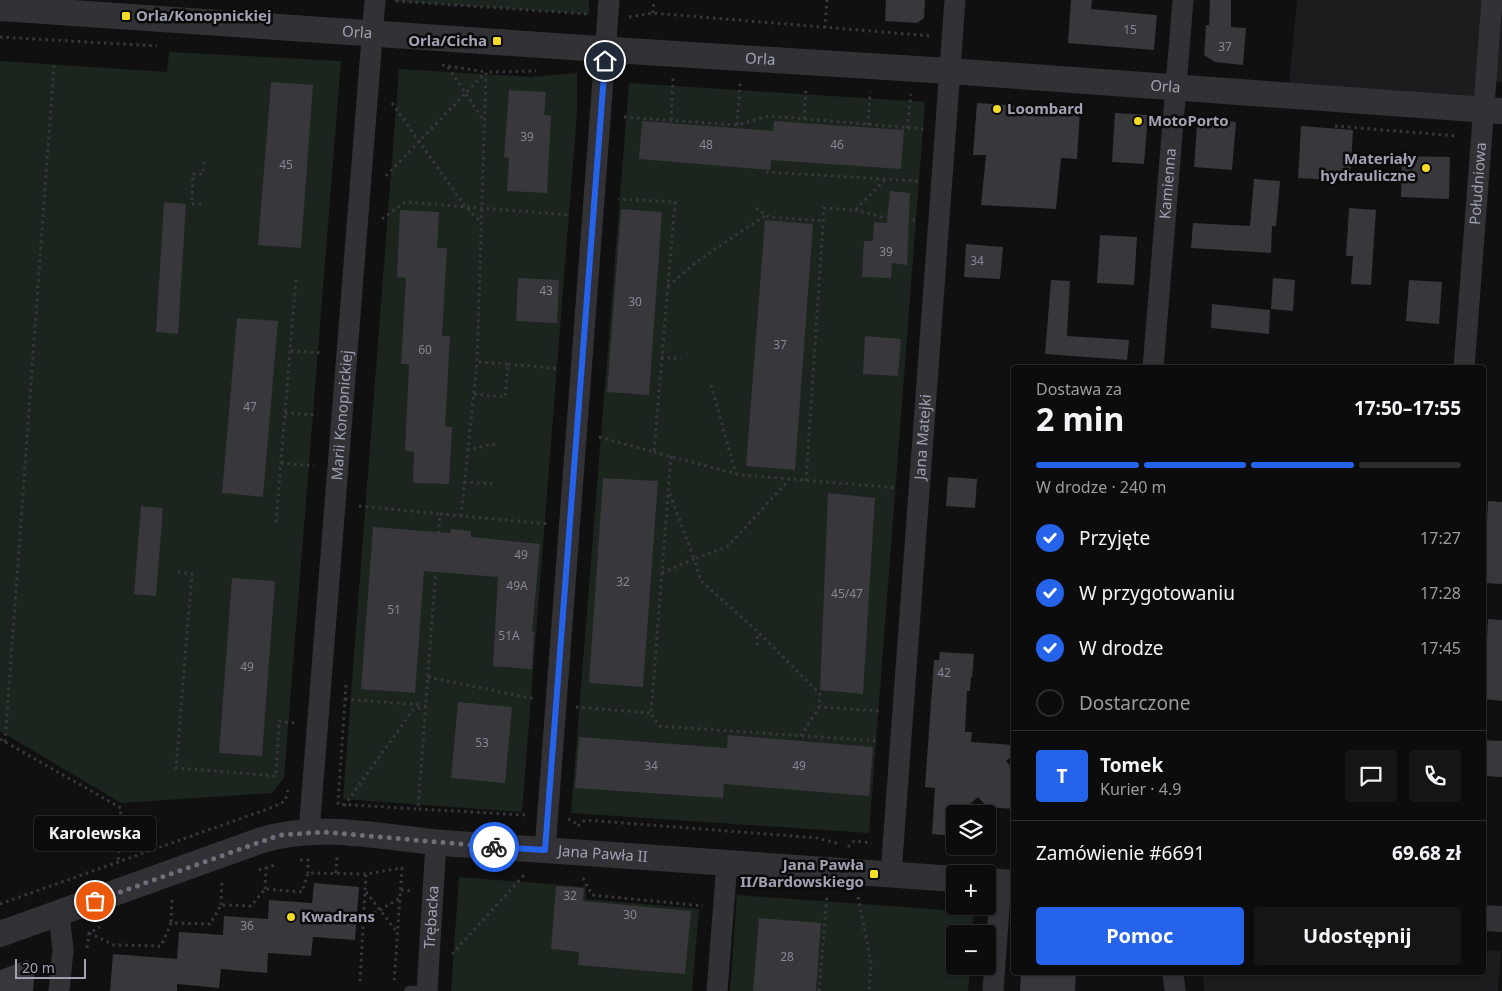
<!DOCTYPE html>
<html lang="pl">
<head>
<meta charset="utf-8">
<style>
	:root { --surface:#0c0c0d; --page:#151516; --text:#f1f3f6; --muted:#9a9b9d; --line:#2c2c2e; --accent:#2563eb }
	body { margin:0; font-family:"Noto Sans",sans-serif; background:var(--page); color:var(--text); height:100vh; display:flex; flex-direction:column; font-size:19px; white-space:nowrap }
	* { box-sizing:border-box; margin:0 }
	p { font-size:16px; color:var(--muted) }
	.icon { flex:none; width:28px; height:28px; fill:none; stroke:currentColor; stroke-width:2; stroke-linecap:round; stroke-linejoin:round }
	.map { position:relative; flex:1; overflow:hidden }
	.drawer { position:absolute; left:1011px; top:365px; width:475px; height:610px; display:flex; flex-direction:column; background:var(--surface); border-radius:5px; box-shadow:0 1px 4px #0004,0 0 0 1px var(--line) }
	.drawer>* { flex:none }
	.buttons { position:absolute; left:946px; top:805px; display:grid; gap:10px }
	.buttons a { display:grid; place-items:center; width:50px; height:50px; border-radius:5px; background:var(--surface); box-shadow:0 1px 4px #0004,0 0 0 1px var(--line); font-size:25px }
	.scale { position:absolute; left:15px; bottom:12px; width:71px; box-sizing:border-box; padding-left:5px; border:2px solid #a0a2b2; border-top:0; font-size:14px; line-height:18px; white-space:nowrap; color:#a0a2b2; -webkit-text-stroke:4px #0b0b0c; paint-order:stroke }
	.pin { position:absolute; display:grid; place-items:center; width:42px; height:42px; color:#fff; margin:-21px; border:2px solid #fff; border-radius:50%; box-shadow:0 1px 5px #0007 }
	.courier { position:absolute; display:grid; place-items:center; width:50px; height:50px; margin:-25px; border:4px solid #2563eb; border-radius:50%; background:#fff; color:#222; box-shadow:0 1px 6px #0007 }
	.bubble { position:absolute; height:35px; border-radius:5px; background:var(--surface); box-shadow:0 1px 4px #0004,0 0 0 1px var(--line); font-size:16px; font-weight:700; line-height:35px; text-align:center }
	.overview em { font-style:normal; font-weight:700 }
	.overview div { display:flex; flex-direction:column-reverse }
	.overview { display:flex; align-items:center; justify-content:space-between; height:85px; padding:0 25px }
	h1 { font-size:32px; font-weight:700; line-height:38px }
	.bar { display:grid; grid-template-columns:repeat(4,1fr); gap:8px 5px; align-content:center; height:60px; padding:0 25px }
	.bar i { height:6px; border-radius:4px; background:var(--line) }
	.bar .current { background:var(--accent) }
	.bar p { grid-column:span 4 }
	.line { display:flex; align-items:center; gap:12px; padding:0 25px; border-top:1px solid var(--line) }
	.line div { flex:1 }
	.round { display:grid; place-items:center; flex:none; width:52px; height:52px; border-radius:5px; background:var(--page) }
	ol { padding:0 25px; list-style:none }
	li { display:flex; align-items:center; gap:15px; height:55px }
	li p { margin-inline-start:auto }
	li .icon { padding:5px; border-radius:50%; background:var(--accent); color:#fff; stroke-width:4 }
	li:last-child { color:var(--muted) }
	li i { width:28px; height:28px; border:2px solid var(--line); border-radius:50% }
	.primary-button { display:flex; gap:10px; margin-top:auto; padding:10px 25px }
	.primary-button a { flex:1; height:58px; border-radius:5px; background:var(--accent); color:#fff; font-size:20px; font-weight:700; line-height:58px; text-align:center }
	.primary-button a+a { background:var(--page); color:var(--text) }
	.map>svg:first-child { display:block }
</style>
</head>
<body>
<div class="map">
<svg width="1502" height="991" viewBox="0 0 1502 991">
	<rect width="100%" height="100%" fill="#101011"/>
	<g fill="#1c1c1e">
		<path d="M1297,0H1502V82L1486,81L1483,110L1288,96Z"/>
		<path d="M1484,950L1501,951L1498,991H1204L1203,973L1484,972Z"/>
	</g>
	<g fill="#1c241e">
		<path d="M394,0H589V14L394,1Z"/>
		<path d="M169,52L341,61L284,778L272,793L121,803L0,731V61L167,72Z"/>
		<path d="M399,69L532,77L577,73V112L522,812L343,799Z"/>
		<path d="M629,83L925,102L869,833L571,813Z"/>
		<path d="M459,877L586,887V899L699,909L692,991H451Z"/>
		<path d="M737,895L973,912L972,934H955V966H970L968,991H730Z"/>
	</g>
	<g fill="#37373c">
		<path d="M886,0H925L924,18L917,23L885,21Z"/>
		<path d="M1071,0H1092L1091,9L1157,15L1154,50L1068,43Z"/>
		<path d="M1210,0H1231V27L1246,28L1243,65L1215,62L1204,55L1206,25H1209Z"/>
		<path d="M271,82L313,85L301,248L258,245Z"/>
		<path d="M509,90L546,92L544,115L551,116L547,193L507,191L509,158L504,157Z"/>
		<path d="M977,103L1080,110L1077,159L1061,158L1056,209L981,205L986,155H973Z"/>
		<path d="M1115,113L1148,115L1144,164L1112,162Z"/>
		<path d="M1203,119L1236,122L1232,170L1194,167L1197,125Z"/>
		<path d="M642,121L773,131L774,121L904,130L901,169L771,160L770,170L639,159Z"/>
		<path d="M1301,126L1353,130L1350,181L1298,178Z"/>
		<path d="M1402,156L1450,157L1449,199L1401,197Z"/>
		<path d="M1254,179L1280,181L1276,226H1272L1271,253L1191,248L1193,223L1250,226Z"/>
		<path d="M890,191L910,193L907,265L892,263L891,278L862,277L864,241H873L874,222L887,223Z"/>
		<path d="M164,202L186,204L178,334L156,332Z"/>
		<path d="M1349,208L1376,210L1371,285L1351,284L1353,256H1346Z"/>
		<path d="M621,209L662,212L649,395L607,392Z"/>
		<path d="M400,210L439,212L437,248H447L442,336H450L445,427H452L449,484L413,483L414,452L405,451L409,364H401L406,278L397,277Z"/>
		<path d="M765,220L813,224L795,470L746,466Z"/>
		<path d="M1100,235L1137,237L1134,285L1097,283Z"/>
		<path d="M966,244L1003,247L1000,279L964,277Z"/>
		<path d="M518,278L559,280L557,323L516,321Z"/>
		<path d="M1273,278L1295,280L1293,311L1271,309Z"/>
		<path d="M1051,280L1070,281L1067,336L1129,340L1127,360L1045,354Z"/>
		<path d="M1409,280L1442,282L1439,324L1406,321Z"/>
		<path d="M1212,304L1270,310L1269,334L1211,328Z"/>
		<path d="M237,318L278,321L263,497L222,493Z"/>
		<path d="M865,336L901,339L898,376L863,374Z"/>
		<path d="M948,477L977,479L975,508L946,506Z"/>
		<path d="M603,478L658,481L643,687L589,683Z"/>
		<path d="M828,493L875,498L863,694L820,690Z"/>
		<path d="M1488,501L1502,502V584L1484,583Z"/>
		<path d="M141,506L163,508L156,596L134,594Z"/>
		<path d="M373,527L450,533L451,529L471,531V537L540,544L532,632H534L532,669L493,666L498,577L424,571L415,693L361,689Z"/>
		<path d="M232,578L275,581L262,756L219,753Z"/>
		<path d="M1488,619L1502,620V701L1484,699Z"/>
		<path d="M940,652L974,654L972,678L971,677L970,691H967L965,732H972L971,742L1014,745V755L1006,761L1014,770V809L987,807L978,797L959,814H955L954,836L932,834L935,788L925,787L934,660H939Z"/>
		<path d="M458,702L512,707L505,783L451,778Z"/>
		<path d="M728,735L873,747L869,796L724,784L723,798L575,788L579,737L727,748Z"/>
		<path d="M1484,740L1502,741V777L1484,776Z"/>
		<path d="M314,883L359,887L355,940L313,937L311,956L268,953L267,973L221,969L219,988L177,984V991H110L113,954L177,959L179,932L223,935L224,916L268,919L269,900L312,903Z"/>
		<path d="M556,886L584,888L583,901L691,911L685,974L578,965L579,952L551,949Z"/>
		<path d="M759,918L821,923L816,991H753Z"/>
		<path d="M27,960L35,966L33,991H0V970Z"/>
		<path d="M1021,972H1076L1075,991H1020Z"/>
	</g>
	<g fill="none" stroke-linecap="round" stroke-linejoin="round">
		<g stroke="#37373d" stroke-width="3" stroke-dasharray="2.5 4" stroke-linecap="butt">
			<path d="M396,1L587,14"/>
			<path d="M653,13L654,0"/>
			<path d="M629,17L653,13L931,36"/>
			<path d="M825,28L827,0"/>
			<path d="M0,37L157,46"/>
			<path d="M442,65L486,72"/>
			<path d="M448,67L484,121"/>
			<path d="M392,103L464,205L481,222"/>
			<path d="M624,117L737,125L769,116L924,129"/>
			<path d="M804,119L806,87"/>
			<path d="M671,120L673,78"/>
			<path d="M737,125L740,83"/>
			<path d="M868,125L870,92"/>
			<path d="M1335,126L1458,136"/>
			<path d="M907,128L911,94"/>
			<path d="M766,172L919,181"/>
			<path d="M386,176L485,73"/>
			<path d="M201,204H192L193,174H203L204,160"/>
			<path d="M756,208L769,217L824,221"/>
			<path d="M855,210L882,217L916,220"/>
			<path d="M382,219L405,202L570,215"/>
			<path d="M668,286L699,260L766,215"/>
			<path d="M291,351L323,353"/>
			<path d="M661,357L681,359"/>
			<path d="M508,364L560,369"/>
			<path d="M711,385L736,474"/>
			<path d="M474,394L505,397L508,364L477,362"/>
			<path d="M285,413L318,415"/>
			<path d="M599,437L654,452L675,202L618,199"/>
			<path d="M467,450L499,443"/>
			<path d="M654,452L741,475L898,488"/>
			<path d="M671,456L651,713L659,726L879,741"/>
			<path d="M281,463L314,466"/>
			<path d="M806,481L824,208L855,210L886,179"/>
			<path d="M464,482L496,484"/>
			<path d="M670,494L694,559L727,547L789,480"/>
			<path d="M359,506L440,514"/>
			<path d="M461,516L477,362L486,72L536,71"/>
			<path d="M276,522L296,279"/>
			<path d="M178,572L192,574L176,768L276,776L279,721L294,723"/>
			<path d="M662,573L694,559L701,581L758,632L820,694L819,707L880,711"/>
			<path d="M757,645L758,632"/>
			<path d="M428,677L535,699"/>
			<path d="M346,685L338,804L418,809"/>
			<path d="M345,699L423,705"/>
			<path d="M576,707L651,713"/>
			<path d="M801,736L819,707"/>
			<path d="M0,739L121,808L118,864"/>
			<path d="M5,742L54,65"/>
			<path d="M344,806L413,710L426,706"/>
			<path d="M525,815L418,809L440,514L549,524"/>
			<path d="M568,819L580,825"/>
			<path d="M578,826L585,820L817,838L840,844"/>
			<path d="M848,847L854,841L872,843"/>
			<path d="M300,860H308V873"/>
			<path d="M259,870L275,865"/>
			<path d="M336,873L337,856"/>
			<path d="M583,878L592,895L703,906"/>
			<path d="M265,889L266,868"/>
			<path d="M401,890L413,891"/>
			<path d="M366,892L397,932"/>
			<path d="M858,897L871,962L869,991"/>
			<path d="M0,904L273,807L285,801L288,790"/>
			<path d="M221,905L222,880"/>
			<path d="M363,920L400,898"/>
			<path d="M171,922L172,899"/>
			<path d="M89,933L114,945L161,946L171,923L210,924L221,905L251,906L265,889L302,892L308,873L366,874L402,868L394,983"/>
			<path d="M87,948L89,933L100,927"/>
			<path d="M452,954L525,874"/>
			<path d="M360,981L366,874"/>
			<path d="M819,991L827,895"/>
		</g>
		<path stroke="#313136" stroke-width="10" d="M409,991L427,990"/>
		<g stroke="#313136" stroke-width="21">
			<path id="s1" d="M1153,368L1183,0"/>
			<path id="s2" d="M1464,368L1492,0"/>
			<path id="s3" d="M309,832L375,0"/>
			<path d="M545,850L609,0"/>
			<path id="s4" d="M891,874L955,0"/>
			<path d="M1173,972L1175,991"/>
			<path d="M59,991L63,950L59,914"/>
			<path id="s5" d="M427,991L436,843"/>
			<path d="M717,991L727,863"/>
			<path d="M993,991L1001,882"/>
		</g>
		<g stroke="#313136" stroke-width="26">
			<path id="s6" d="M0,8L629,51L949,71L1502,111"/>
			<path d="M988,881L1014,883"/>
			<path d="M1484,918L1502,919"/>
			<path id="s7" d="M0,934L262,840C324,821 393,840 457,844C623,855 789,867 955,879"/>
		</g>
	</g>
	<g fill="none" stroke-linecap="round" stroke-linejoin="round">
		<path stroke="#6e6f7a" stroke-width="5" stroke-dasharray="0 9" d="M95,901L280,835L324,832L494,847"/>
		<path stroke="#2563eb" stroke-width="6" d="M494,847L545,850L605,61"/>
	</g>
	<g fill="#f4db25" stroke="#0b0b0c" stroke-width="2">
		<rect x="121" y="11" width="10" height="10" rx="2.5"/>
		<rect x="492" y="36" width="10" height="10" rx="2.5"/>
		<circle cx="997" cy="109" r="5"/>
		<circle cx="1138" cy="121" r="5"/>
		<circle cx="1426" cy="168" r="5"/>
		<rect x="869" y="869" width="10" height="10" rx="2.5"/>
		<circle cx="291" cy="917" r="5"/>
	</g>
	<g text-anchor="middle" stroke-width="5" stroke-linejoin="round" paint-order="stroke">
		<g font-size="12" fill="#868794">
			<text x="1130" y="34">15</text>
			<text x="1225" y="51">37</text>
			<text x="527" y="141">39</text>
			<text x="706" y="149">48</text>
			<text x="837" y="149">46</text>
			<text x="286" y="169">45</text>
			<text x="886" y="256">39</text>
			<text x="977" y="265">34</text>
			<text x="546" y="295">43</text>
			<text x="635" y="306">30</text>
			<text x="780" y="349">37</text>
			<text x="425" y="354">60</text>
			<text x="250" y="411">47</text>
			<text x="521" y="559">49</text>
			<text x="623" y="586">32</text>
			<text x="517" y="590">49A</text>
			<text x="847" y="598">45/47</text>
			<text x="394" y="614">51</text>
			<text x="509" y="640">51A</text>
			<text x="247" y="671">49</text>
			<text x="944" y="677">42</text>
			<text x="482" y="747">53</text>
			<text x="651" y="770">34</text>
			<text x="799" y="770">49</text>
			<text x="570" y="900">32</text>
			<text x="630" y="919">30</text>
			<text x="247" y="930">36</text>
			<text x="787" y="961">28</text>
		</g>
		<g font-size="15" font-weight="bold" fill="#a0a2b2" stroke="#0b0b0c" text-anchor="start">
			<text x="136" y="21">Orla/Konopnickiej</text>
			<text x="487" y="46" text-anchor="end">Orla/Cicha</text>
			<text x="1007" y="114">Loombard</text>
			<text x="1148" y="126">MotoPorto</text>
			<text x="1416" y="164" text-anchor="end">Materiały<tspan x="1416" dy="17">hydrauliczne</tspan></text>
			<text x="864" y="870" text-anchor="end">Jana Pawła<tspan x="864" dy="17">II/Bardowskiego</tspan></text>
			<text x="301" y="922">Kwadrans</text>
		</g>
		<g font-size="15" fill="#a0a2b2" stroke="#0b0b0c">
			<text dy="5" stroke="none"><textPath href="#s6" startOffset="358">Orla</textPath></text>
			<text dy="5" stroke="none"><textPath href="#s6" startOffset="762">Orla</textPath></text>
			<text dy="5" stroke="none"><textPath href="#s6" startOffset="1168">Orla</textPath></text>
			<text dy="5" stroke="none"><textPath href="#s1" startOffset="185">Kamienna</textPath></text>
			<text dy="5" stroke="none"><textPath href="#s2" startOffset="185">Południowa</textPath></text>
			<text dy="5" stroke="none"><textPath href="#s3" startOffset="418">Marii Konopnickiej</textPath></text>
			<text dy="5" stroke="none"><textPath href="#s4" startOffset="438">Jana Matejki</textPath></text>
			<text dy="5" stroke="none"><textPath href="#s7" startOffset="621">Jana Pawła II</textPath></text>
			<text dy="5" stroke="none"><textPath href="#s5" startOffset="74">Trębacka</textPath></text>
		</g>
	</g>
</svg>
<div class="buttons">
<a><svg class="icon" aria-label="layers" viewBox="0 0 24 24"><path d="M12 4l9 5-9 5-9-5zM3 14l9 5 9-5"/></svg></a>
<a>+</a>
<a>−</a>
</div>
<div class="scale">20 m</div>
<div class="pin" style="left:95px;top:901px;background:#ea580c"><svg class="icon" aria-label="bag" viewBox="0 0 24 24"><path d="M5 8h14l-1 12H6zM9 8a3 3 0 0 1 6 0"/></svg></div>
<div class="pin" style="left:605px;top:61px;background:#1f2937"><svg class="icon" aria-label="home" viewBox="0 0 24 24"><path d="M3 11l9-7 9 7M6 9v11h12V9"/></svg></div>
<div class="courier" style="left:494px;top:847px"><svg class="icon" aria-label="bike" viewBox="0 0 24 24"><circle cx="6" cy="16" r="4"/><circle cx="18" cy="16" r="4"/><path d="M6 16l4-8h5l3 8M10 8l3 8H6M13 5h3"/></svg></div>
<div class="bubble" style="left:34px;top:816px;width:122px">Karolewska</div>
<section class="drawer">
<div class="overview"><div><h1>2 min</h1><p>Dostawa za</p></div><em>17:50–17:55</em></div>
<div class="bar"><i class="current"></i><i class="current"></i><i class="current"></i><i></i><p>W drodze · 240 m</p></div>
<ol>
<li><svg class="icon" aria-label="check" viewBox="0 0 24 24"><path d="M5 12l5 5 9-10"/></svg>Przyjęte<p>17:27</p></li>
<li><svg class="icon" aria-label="check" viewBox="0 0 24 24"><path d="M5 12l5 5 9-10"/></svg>W przygotowaniu<p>17:28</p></li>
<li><svg class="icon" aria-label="check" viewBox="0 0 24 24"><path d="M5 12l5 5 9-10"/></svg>W drodze<p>17:45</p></li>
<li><i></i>Dostarczone</li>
</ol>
<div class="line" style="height:90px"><b class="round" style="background:var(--accent);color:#fff">T</b><div><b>Tomek</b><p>Kurier · 4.9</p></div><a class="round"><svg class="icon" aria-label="chat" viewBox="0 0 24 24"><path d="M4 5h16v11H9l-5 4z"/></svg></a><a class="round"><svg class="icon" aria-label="phone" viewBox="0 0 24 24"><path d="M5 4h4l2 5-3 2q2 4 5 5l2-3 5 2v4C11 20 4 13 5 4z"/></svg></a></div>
<div class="line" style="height:65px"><div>Zamówienie #6691</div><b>69.68 zł</b></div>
<div class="primary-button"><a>Pomoc</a><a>Udostępnij</a></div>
</section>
</div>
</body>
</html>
